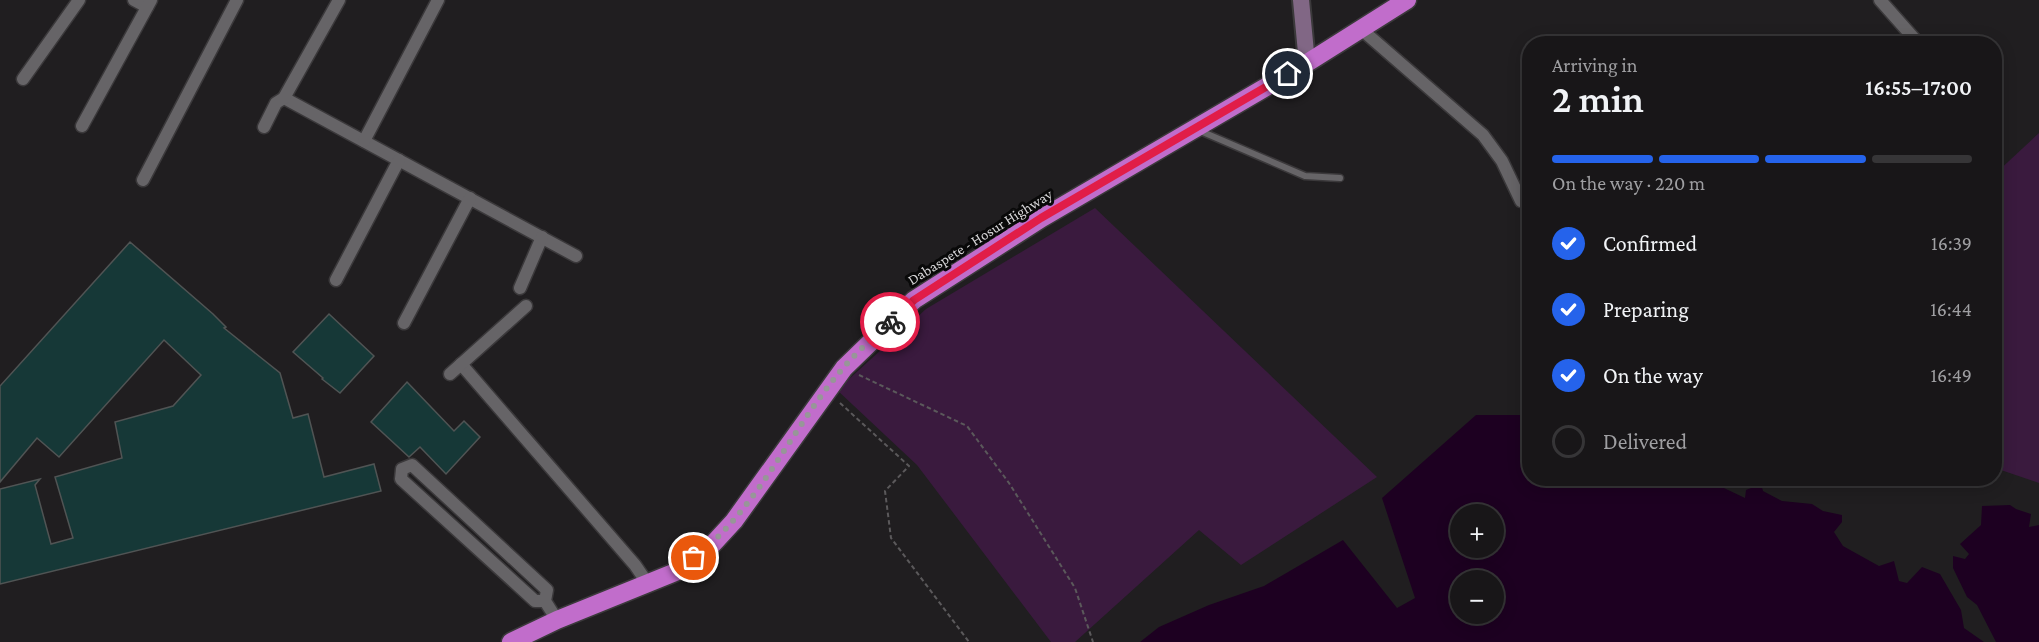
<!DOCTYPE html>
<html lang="en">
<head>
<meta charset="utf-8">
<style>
	:root { --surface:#181618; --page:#211f21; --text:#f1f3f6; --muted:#9f9fa2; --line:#363537; --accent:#2563eb }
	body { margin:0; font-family:"Crimson Pro",serif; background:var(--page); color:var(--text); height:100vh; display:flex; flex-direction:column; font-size:22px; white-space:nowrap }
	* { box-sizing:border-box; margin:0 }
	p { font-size:20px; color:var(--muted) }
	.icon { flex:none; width:33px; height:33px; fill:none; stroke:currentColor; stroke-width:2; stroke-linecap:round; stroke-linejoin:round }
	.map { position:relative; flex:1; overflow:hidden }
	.sheet { position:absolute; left:1522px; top:36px; width:480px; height:450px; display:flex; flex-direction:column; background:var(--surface); border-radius:24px; box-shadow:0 3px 15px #0003,0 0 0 2px var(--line) }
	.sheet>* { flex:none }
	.tools { position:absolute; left:1450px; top:504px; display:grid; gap:12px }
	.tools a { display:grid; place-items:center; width:54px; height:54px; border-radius:50%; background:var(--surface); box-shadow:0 3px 15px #0003,0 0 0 2px var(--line); font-size:30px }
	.pin { position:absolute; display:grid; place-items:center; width:51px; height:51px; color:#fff; margin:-26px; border:3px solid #fff; border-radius:50%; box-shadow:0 2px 6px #0007 }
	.courier { position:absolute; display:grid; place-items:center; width:60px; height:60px; margin:-30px; border:4px solid #e11d48; border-radius:50%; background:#fff; color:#222; box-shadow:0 2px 8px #0007 }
	.headline em { font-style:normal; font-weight:600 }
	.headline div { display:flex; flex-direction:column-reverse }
	.headline { display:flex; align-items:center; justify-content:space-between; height:102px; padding:0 30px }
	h1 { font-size:39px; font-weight:600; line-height:45px }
	.bar { display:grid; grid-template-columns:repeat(4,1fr); gap:9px 6px; align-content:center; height:72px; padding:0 30px }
	.bar i { height:8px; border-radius:4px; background:var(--line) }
	.bar .active { background:var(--accent) }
	.bar p { grid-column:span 4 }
	ol { padding:0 30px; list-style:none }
	li { display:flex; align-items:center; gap:18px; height:66px }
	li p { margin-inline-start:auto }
	li .icon { padding:6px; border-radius:50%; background:var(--accent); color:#fff; stroke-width:4 }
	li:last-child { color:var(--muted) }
	li i { width:33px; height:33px; border:3px solid var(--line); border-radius:50% }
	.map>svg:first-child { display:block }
</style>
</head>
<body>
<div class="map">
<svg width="2039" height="642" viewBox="0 0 2039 642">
	<rect width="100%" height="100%" fill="#201e20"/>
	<g fill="#3a1a3e">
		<path d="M2039,133V483L1995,468V174Z"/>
		<path d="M1095,208L1377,477L1241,565L1199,530L1075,642H1051L917,465L837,390L926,309Z"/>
	</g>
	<g fill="#1d0021" fill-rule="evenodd">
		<path d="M1476,415H1530V478L1705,479L1745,498L1746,490L1761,484L1763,491L1782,501L1812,504L1823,511L1842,515V522L1834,532L1843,546L1879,566L1894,561L1899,581L1907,583L1922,567L1940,574L1961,610L1964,628L1984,642H1140L1159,627L1209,605L1264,586L1343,540L1397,608L1415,598L1382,498ZM1461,514H1494V548H1461ZM1461,580H1494V614H1461Z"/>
		<path d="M2010,505L2016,509L2031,514L2029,527L2039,525V642H1996L1977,605L1967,597L1953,568V556L1965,559L1969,554L1960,544L1981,525L1982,506Z"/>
	</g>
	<g fill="#163837" stroke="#505454" stroke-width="1.5">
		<path d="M130,242L213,314L226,327L224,328L280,373L293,418L308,414L324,477L374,464L381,491L0,584V489L40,479L35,485L51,544L73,538L55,477L122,458L115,422L173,406L201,375L164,340L59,457L37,438L0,482V386Z"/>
		<path d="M329,314L374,356L340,393L322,379L323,378L293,352Z"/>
		<path d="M407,382L454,431L464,421L480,437L446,474L420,447L409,457L371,422Z"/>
	</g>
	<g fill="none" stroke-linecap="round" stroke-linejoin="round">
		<g stroke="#3b393b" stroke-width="9">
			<path id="lane" d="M1198,130L1305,176L1340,178"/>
		</g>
		<g stroke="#3b393b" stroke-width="15">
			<g id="street">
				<path d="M134,0L147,7"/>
				<path d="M1880,0L1919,44"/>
				<path d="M1361,29L1483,135L1502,161L1521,201"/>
				<path d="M23,79L79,0"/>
				<path d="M284,98L576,256"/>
				<path d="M82,126L151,0"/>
				<path d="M264,127L276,103L284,98L339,0"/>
				<path d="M364,141L438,0"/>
				<path d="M143,180L237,0"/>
				<path d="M336,280L399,160"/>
				<path d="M520,288L542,237"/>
				<path d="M404,323L470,198"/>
				<path d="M461,364L635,565L648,584"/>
				<path d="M450,374L526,306"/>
				<path d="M545,601H535L401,479L402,469L412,465L547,590L545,601L557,620"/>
			</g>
		</g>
		<g stroke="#3b393b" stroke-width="20">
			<path id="secondary" d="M1301,0L1307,63"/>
		</g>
		<g stroke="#3b393b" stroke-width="21">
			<path id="highway" d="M511,642L557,620L678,571L711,546L734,521L844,368L914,300L1042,218L1307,63L1407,0"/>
		</g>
		<g stroke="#5b595b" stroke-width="2" stroke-dasharray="4.5 3" stroke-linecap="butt">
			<path d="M859,375L967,426L1009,483L1075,588L1093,642"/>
			<path d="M840,403L909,466L885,491L891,538L969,642"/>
		</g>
		<use href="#lane" stroke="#666467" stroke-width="6"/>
		<use href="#street" stroke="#666467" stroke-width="12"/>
		<use href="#secondary" stroke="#816785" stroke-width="16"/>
		<use href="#highway" stroke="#c16dcb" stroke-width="18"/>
	</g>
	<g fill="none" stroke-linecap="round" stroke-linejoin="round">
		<path stroke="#979698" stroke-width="6" stroke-dasharray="0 10.8" d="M694,558C759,508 791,428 844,367C858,351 874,336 890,322"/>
		<path stroke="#e11d48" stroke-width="8" d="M890,322L914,300L1041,218L1288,74"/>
	</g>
	<g text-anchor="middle" stroke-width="6" stroke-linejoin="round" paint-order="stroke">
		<g font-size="15" fill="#d7d6d8" stroke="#090909">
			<text transform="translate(980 237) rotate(-32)" y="5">Dabaspete - Hosur Highway</text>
		</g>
	</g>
</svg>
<div class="tools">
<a>+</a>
<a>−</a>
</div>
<div class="pin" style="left:694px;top:558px;background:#ea580c"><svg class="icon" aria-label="bag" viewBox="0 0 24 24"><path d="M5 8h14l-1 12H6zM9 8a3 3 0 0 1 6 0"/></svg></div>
<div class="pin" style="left:1288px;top:74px;background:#1f2937"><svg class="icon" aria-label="home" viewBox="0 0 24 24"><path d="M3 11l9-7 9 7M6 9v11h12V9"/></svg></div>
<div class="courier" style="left:890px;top:322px"><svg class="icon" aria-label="bike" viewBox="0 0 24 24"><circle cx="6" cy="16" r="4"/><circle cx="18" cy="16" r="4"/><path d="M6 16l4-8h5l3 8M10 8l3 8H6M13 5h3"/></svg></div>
<section class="sheet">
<div class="headline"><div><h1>2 min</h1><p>Arriving in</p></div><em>16:55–17:00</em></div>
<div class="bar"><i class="active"></i><i class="active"></i><i class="active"></i><i></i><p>On the way · 220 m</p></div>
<ol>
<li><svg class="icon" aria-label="check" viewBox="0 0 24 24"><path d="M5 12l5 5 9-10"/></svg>Confirmed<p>16:39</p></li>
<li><svg class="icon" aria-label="check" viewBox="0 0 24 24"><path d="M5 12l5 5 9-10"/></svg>Preparing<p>16:44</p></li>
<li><svg class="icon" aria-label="check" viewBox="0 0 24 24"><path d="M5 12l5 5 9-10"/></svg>On the way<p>16:49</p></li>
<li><i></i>Delivered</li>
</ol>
</section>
</div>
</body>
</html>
